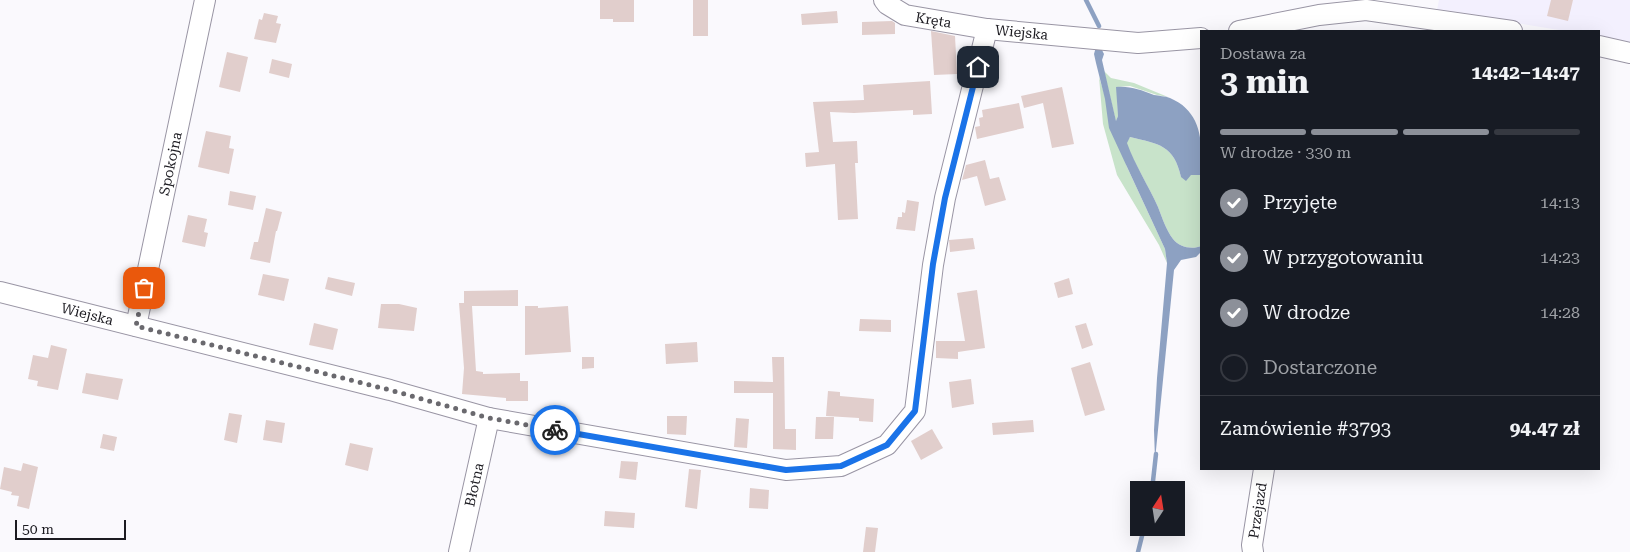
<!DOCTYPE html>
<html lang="pl">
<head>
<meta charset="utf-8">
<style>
	:root { --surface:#171b24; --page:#20242c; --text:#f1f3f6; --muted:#9ea1a6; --line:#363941; --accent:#8c9099 }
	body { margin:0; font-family:"Roboto Serif",serif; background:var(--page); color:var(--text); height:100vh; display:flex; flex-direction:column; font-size:19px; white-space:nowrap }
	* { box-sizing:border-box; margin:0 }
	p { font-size:16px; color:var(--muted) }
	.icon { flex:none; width:28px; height:28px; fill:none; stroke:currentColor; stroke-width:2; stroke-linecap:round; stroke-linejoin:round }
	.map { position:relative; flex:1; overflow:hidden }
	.details { position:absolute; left:1200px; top:30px; width:400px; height:440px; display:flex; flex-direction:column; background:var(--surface); border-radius:0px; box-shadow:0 5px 20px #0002 }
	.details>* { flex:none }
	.needle { width:32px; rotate:12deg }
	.tools { position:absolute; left:1130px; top:481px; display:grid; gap:10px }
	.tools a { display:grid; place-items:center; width:55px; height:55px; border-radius:0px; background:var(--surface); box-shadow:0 5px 20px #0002; font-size:25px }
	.scale { position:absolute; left:15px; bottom:12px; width:111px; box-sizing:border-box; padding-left:5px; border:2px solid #1c1b21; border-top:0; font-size:14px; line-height:18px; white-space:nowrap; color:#1c1b21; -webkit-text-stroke:4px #faf9fd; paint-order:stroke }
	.pin { position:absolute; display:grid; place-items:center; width:42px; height:42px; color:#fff; margin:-21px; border-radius:10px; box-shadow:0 2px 8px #0006 }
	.courier { position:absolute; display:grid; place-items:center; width:50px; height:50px; margin:-25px; border:4px solid #1a73e8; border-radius:50%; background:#fff; color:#222; box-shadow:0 1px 6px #0007 }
	.headline em { font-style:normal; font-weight:700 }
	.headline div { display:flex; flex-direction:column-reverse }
	.headline { display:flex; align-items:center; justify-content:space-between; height:85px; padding:0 20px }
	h1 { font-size:32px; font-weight:700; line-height:38px }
	.bar { display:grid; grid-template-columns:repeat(4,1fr); gap:8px 5px; align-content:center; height:60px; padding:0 20px }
	.bar i { height:6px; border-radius:4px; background:var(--line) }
	.bar .active { background:var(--accent) }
	.bar p { grid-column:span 4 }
	.line { display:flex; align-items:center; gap:12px; padding:0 20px; border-top:1px solid var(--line) }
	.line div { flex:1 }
	ol { padding:0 20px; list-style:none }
	li { display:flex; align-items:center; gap:15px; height:55px }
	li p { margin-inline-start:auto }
	li .icon { padding:5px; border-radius:50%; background:var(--accent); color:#fff; stroke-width:4 }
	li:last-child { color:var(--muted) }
	li i { width:28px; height:28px; border:2px solid var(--line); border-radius:50% }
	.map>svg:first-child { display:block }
</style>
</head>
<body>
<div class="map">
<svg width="1630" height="552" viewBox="0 0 1630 552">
	<rect width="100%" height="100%" fill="#faf9fd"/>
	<path fill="#f3f0fe" d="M1439,0H1630V45L1599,38V31H1565L1437,10Z"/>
	<g fill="#c8e3ca">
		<path d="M1104,71L1111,78L1134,83L1168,97L1157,95L1130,86L1117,87L1118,116L1116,122Z"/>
		<path d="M1099,77L1127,167L1165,249L1167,263L1159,245L1117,175L1103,124Z"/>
		<path d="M1130,137C1159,144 1174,145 1181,177L1191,175H1200L1201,163V246C1192,250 1179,247 1173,239C1166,230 1162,217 1158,207C1148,185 1135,165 1126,143Z"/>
	</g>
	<path fill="#8da1c2" d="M1096,47L1101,48L1104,54L1102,60L1116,121L1118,116L1116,87C1132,86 1140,90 1154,95C1159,96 1165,96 1170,98C1203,112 1203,144 1200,175H1191L1186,181L1181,177C1174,145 1159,144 1130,137L1127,143C1135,165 1148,185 1158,207C1162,217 1166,230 1173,239C1179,247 1192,250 1201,246V252L1196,257L1181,260L1174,270L1155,460L1154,430L1157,378L1167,263L1165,249L1109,128L1105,99L1096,63L1094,54Z"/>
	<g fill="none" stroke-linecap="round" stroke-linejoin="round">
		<g stroke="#8da1c2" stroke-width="4.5">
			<path d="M1086,0L1099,26"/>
			<path d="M1152,490L1156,454"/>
			<path d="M1138,552L1144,528"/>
		</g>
	</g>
	<g fill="#e1cecc">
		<path d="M600,0H634V22H613V19H600Z"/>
		<rect x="693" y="0" width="15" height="36"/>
		<path d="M1551,0H1573L1568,21L1547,16Z"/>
		<path d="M837,11L838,23L802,25L801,14Z"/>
		<path d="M264,13L278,16L276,23L281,24L276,43L254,39L259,19L262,20Z"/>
		<path d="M892,21L895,23V34L862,35V22Z"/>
		<path d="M931,31L955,36L957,74L934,75Z"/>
		<path d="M227,52L248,57L240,92L219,87Z"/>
		<path d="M272,59L292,64L289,78L269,73Z"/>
		<path d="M930,81L932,114L913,115V110L854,113L830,112L833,142L857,141L858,163H855L858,219L838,220L835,164L806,167L805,153L819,152L813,102L864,100L863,85Z"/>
		<path d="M1062,87L1074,144L1052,148L1043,103L1024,108L1021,96Z"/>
		<path d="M1019,103L1024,128L977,139L975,127L980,126L979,118L983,117L982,110Z"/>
		<path d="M206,131L231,136L229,148L234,149L229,174L198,167Z"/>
		<path d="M985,160L990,179L999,177L1006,200L985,206L977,176L962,180L966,165Z"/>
		<path d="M230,191L256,196L253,210L228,205Z"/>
		<path d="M907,200L919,202L915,231L896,229L898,217H902V212L905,213Z"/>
		<path d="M266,208L282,212L277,231H276L270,263L250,259L254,242H258Z"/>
		<path d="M188,215L207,219L204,232L208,233L205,247L182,242Z"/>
		<path d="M973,238L975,249L950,252L949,240Z"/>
		<path d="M263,274L289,279L284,301L258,295Z"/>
		<path d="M328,277L355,283L352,296L325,289Z"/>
		<path d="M1069,278L1073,294L1058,298L1054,283Z"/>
		<path d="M518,290V306H472L476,371L483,372V374L520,373V381H528V401H506V398L462,394L464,368L459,303H464V291Z"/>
		<path d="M977,290L985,348L958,352V359L936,358V341H965L957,293Z"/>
		<path d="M381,304H399L417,308L414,331L378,328Z"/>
		<path d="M525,306H538V308L568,306L571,352L525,355Z"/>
		<path d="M860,319L891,320V332L859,331Z"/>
		<path d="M314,323L338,329L333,350L309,345Z"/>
		<path d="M1086,323L1093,345L1082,349L1075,326Z"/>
		<path d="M697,342L698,362L666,364L665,344Z"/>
		<path d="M51,345L67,349L58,390L37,386L38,381L28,379L33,355L48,358Z"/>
		<path d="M582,357H594V368L582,369Z"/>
		<path d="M772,357H784L785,429H796V450L773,449V393H734V381L773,382Z"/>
		<path d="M1090,362L1105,410L1085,416L1071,368Z"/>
		<path d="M86,373L123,379L118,400L82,393Z"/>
		<path d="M971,379L974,404L952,408L949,382Z"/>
		<path d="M828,391L840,392V396L874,399L873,422L859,421V418L826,416Z"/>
		<path d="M229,413L242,415L237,443L224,440Z"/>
		<path d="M667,416H687L686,435L667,434Z"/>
		<path d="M816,417H834L833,439H815Z"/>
		<path d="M736,418L749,419L747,448L734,447Z"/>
		<path d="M266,420L285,423L282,443L263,440Z"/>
		<path d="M1033,420L1034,432L993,435L992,423Z"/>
		<path d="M932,429L943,448L921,460L911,441Z"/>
		<path d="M103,434L117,437L114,451L100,448Z"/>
		<path d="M350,443L373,448L368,471L345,465Z"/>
		<path d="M621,461L638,462L636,480L619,478Z"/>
		<path d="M23,463L38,467L29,509L17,506L19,496L11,495L12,492L0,489L4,467L21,471Z"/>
		<path d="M689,469L701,470L697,509L685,507Z"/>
		<path d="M750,488L769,490L768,509L749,508Z"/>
		<path d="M605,511L635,513L634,528L604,526Z"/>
		<path d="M866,527L878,528L875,552H863Z"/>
	</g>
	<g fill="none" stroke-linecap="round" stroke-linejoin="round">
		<g stroke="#9995a4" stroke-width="22">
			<g id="minor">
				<path id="s1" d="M884,0L887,4L905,15L987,29L1138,43L1201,38"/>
				<path d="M1239,31L1319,15L1366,10L1512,31"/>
				<path d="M1599,46L1630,53"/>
				<path id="s2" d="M0,292L390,390L489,418L786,470L841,466L887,445L915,411L933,265L945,198L987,29"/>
				<path id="s3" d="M136,326L205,0"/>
				<path id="s4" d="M459,552L489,418"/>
				<path id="s5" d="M1253,552L1252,545L1264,469"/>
			</g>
		</g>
		<use href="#minor" stroke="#fff" stroke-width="20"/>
	</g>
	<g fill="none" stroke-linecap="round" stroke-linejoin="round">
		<path stroke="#6a696e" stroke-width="5" stroke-dasharray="0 9" d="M144,288L136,326L390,390L489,418L555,430"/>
		<path stroke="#1a73e8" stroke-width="6" d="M555,430L786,470L841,466L887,445L915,411L933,264L945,198L978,67"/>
	</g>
	<g text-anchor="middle" stroke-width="4.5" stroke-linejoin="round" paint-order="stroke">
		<g font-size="14" fill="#1c1b21" stroke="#faf9fd">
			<text dy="5" stroke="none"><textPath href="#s1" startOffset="55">Kręta</textPath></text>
			<text dy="5" stroke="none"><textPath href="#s1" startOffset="144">Wiejska</textPath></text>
			<text dy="5" stroke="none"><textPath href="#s3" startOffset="166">Spokojna</textPath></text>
			<text dy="5" stroke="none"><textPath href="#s2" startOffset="90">Wiejska</textPath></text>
			<text dy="5" stroke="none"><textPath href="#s4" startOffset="69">Błotna</textPath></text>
			<text dy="5" stroke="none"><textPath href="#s5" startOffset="42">Przejazd</textPath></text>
		</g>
	</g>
</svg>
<div class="tools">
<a><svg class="needle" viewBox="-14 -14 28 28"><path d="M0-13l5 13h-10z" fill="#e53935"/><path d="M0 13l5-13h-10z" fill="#9ea1a6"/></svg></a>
</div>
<div class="scale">50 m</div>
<div class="pin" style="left:144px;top:288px;background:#ea580c"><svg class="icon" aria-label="bag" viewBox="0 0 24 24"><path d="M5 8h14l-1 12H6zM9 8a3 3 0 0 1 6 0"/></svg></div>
<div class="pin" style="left:978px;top:67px;background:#1f2937"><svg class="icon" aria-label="home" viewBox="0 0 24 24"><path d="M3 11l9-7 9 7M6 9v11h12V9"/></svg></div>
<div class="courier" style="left:555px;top:430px"><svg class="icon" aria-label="bike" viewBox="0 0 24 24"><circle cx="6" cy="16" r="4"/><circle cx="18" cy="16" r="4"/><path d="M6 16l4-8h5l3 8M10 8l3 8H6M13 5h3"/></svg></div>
<section class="details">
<div class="headline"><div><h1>3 min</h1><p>Dostawa za</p></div><em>14:42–14:47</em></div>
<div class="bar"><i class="active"></i><i class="active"></i><i class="active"></i><i></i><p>W drodze · 330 m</p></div>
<ol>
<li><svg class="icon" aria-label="check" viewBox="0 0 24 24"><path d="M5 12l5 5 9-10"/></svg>Przyjęte<p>14:13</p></li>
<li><svg class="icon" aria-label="check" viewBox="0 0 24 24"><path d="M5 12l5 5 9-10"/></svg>W przygotowaniu<p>14:23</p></li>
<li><svg class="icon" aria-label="check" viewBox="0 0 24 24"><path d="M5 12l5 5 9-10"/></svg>W drodze<p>14:28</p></li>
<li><i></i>Dostarczone</li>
</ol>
<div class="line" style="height:65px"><div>Zamówienie #3793</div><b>94.47 zł</b></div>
</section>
</div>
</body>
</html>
